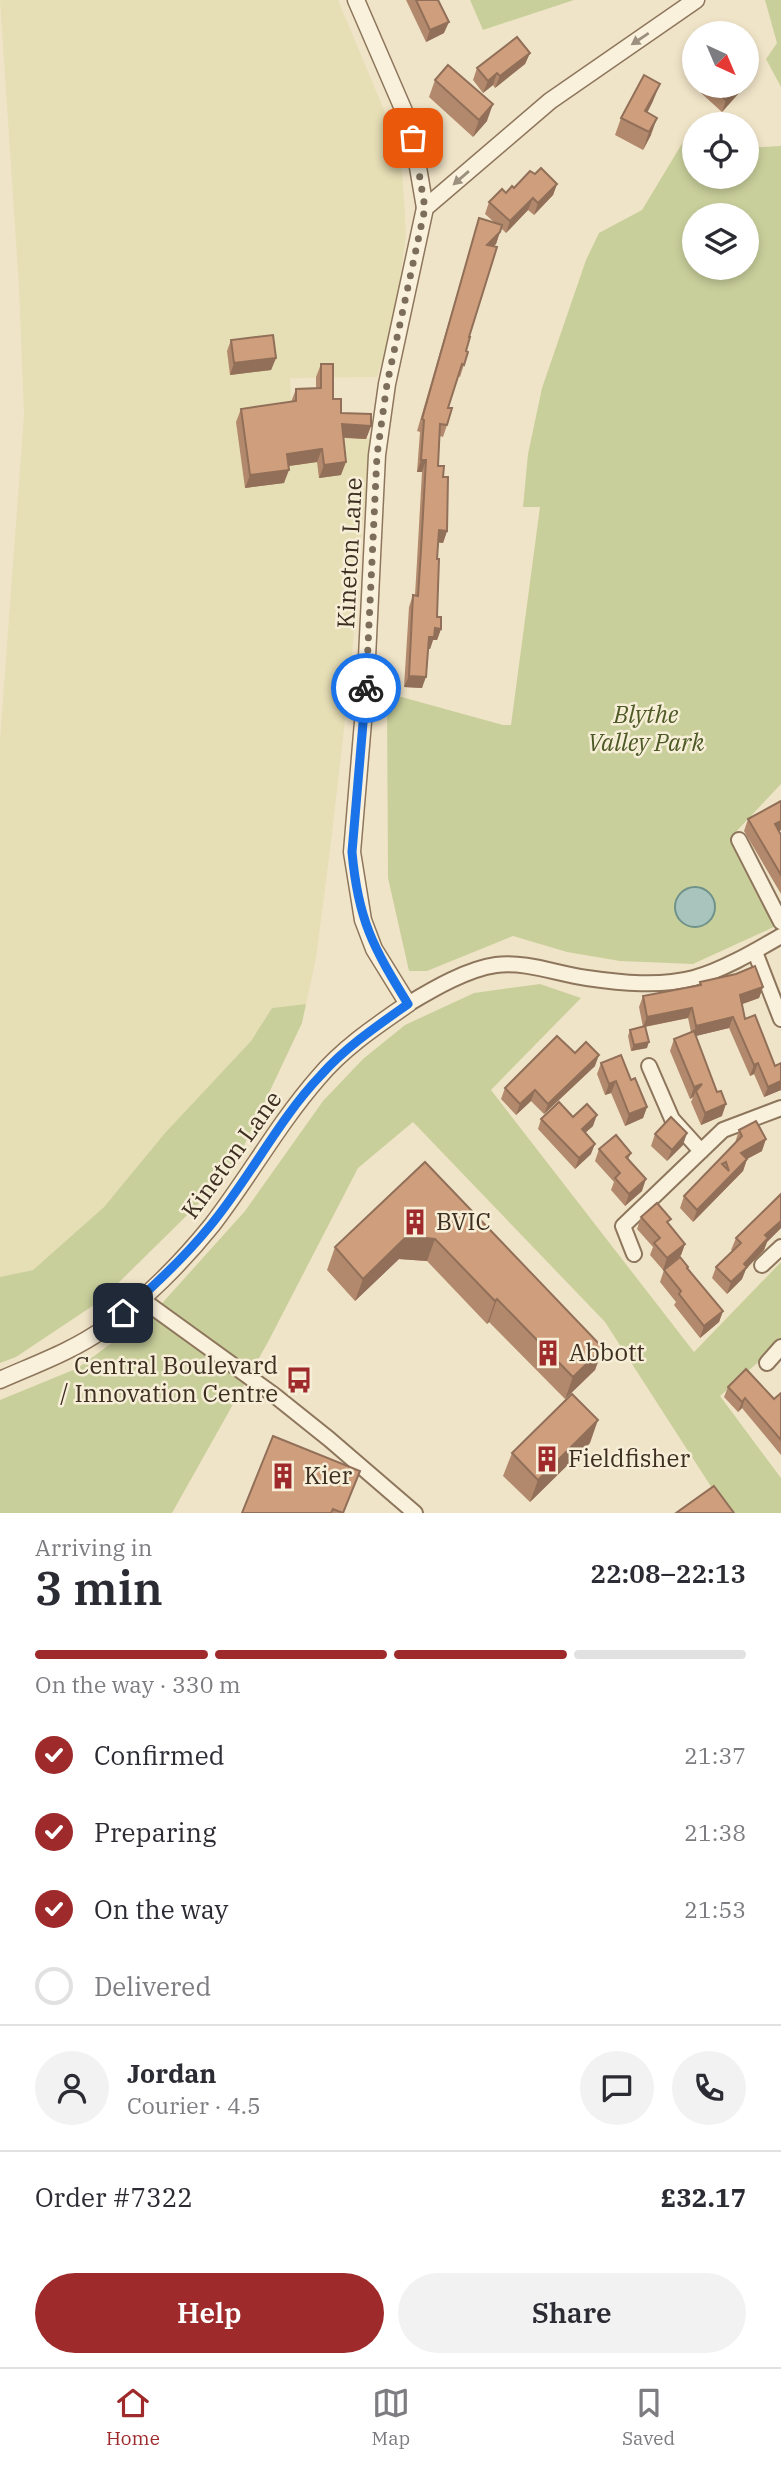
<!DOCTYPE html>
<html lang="en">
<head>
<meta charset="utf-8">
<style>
	:root { --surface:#fff; --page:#f2f2f3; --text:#2b2b33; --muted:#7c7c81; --line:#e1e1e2; --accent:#9e2a2b }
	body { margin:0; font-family:"IBM Plex Serif",serif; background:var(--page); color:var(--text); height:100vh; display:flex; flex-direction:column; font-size:26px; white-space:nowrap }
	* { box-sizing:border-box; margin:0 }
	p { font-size:23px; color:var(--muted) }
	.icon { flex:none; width:38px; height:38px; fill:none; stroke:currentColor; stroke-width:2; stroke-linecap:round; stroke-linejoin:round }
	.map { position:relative; height:1513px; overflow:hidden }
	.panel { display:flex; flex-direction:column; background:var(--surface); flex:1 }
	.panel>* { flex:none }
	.needle { width:46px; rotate:136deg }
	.buttons { position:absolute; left:682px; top:21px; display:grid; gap:14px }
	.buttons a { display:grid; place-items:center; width:77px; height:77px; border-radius:50%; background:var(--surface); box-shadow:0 4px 10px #0003; font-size:35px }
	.pin { position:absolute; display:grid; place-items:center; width:60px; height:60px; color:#fff; margin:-30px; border-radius:14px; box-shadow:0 4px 10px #0006 }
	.courier { position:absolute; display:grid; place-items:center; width:70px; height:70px; margin:-35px; border:5px solid #1a73e8; border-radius:50%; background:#fff; color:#222; box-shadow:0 2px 9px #0007 }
	.headline em { font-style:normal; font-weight:600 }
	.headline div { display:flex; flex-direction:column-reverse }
	.headline { display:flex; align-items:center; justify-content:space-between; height:119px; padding:0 35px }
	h1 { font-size:46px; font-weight:600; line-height:52px }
	.bar { display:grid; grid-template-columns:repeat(4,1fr); gap:10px 7px; align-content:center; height:84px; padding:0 35px }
	.bar i { height:9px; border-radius:5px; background:var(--line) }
	.bar .selected { background:var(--accent) }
	.bar p { grid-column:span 4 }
	.line { display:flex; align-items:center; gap:18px; padding:0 35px; border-top:2px solid var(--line) }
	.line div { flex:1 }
	.round { display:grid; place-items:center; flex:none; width:74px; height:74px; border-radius:37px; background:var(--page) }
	ol { padding:0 35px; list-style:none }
	li { display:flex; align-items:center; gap:21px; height:77px }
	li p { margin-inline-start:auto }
	li .icon { padding:7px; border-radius:50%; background:var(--accent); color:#fff; stroke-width:4 }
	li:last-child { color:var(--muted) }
	li i { width:38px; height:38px; border:4px solid var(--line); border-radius:50% }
	.cta { display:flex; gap:14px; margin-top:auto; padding:14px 35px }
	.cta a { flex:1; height:80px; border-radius:42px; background:var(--accent); color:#fff; font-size:28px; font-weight:600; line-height:80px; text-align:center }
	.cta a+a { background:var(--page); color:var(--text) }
	.tab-bar { display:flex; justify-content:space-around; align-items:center; height:98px; border-top:2px solid var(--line); background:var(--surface); font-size:19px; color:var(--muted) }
	.tab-bar a { display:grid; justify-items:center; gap:4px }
	.tab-bar .selected { color:var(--accent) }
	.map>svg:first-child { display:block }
</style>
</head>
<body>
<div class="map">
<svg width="781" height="1513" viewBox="0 0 781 1513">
	<rect width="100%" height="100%" fill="#f0e4c8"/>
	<path fill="#e6deb5" d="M0,0H338L384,110L402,167L406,234L394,325L377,377L290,378L291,402L337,439L372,438L360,549L351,668L331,842L316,958L306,1004L272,1008L251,1041L165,1133L104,1207L33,1270L0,1277V740L24,415L19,286Z"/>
	<g fill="#c9cf9b" fill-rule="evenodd">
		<path d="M470,0H574L483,30Z"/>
		<path d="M765,0H781V87L766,59L777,43Z"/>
		<path d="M692,127L695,129V177H747V148L781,146V784L731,837L776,926L693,964L620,961L567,952L513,936L427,971H409L388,878L387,693L503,725H511L540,507H523L528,454L542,388L586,260L599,233L642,210ZM695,215H747V268H695Z"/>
		<path d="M540,984L581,998L491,1090L694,1352L781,1262V1342L720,1396L781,1478V1513H728L605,1322L413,1122L358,1168L268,1342L172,1513H0V1400L78,1368L156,1310L245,1211L323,1101L363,1059L405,1025L474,993Z"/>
		<path d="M306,1004L302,1023L232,1171L100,1301L16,1357L0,1363V1277L33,1270L104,1207L165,1133L251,1041L272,1008Z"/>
	</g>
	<circle fill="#a9c4bc" stroke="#6f938a" stroke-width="2" cx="695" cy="907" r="20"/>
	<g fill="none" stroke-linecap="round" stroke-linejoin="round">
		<g stroke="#8d765c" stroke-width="18">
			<g id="minor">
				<path d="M739,840L781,922"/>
				<path d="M755,952L781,1019"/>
				<path d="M408,1004C433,989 467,969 496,965C526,961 558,974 587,978C621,983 660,987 694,978C723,970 755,951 781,936"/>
				<path d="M649,1066L672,1119L701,1151"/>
				<path d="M634,1254L623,1226L723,1130L781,1108"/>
				<path d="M762,1265L781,1247"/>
				<path d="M140,1298L274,1395L329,1439L415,1513"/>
				<path d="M767,1363L781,1347"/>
			</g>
		</g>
		<g stroke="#8d765c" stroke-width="19">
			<g id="tertiary">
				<path d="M356,0L407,118L413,138L425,208"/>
				<path d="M0,1380C36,1364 73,1351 105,1328C143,1302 183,1261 212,1225C249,1177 278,1124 318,1078C343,1048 376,1026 408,1004L374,949L363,920L352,852L365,698L377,455L387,384L425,208L550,101L696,0"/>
			</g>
		</g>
		<use href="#minor" stroke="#faf1dc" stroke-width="14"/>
		<use href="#tertiary" stroke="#faf1dc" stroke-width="16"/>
	</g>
	<g fill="#b2896c">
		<path d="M406,0H438L444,33L426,42Z"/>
		<path d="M530,53L525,64L495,88L493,85L483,93L473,80L477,68Z"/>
		<path d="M435,80L487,121L473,137L429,97Z"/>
		<path d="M704,86H741L738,94L722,112L701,93Z"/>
		<path d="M653,101L647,113L651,135L643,150L615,135L621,118Z"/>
		<path d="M535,174L557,184L553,195L534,215L528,210L506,233L501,228L496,244L493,246L469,337L466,351L468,352L460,377L458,376L448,408L447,425L443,437L440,436L438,466L443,477L447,531L443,543L438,542L437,559V617L441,629L437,640H433L430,649H428L422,688L404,687L409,607L413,595H415L417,561L422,472H417L420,432L417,431L479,218L495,223L485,214L489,202L514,188Z"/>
		<path d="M231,340L276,358L271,370L230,375L227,351Z"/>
		<path d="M321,364L333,399L341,413L371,426L366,439L343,438L341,475L319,478L317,462L288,466L284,483L245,488L236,422L241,409L291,402L296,389H316V377Z"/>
		<path d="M781,800V830L779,831L781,835V894L744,831L748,819L780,801Z"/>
		<path d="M700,982L763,987L759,998L742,1004L745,1019L775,1066L781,1063V1090L764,1097L754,1074L750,1076L729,1028L695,1036L722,1116L701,1125L691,1102L693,1097L690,1099L670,1051L674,1039L691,1032L688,1018L645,1027L647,1048L631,1051L628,1036L630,1030L643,1027L639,1007L643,996L699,985Z"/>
		<path d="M575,1053L595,1066L544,1114L531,1101L516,1115L501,1099L505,1088Z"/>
		<path d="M601,1063L631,1080L647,1107L643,1118L625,1126L611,1093L605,1095L597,1074Z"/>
		<path d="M573,1117L593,1126L585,1133L591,1154L575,1169L538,1129L541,1119Z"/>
		<path d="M739,1130L762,1151L747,1159L743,1171L693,1222L680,1208L684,1196L735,1143Z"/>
		<path d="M655,1134L683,1145L667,1161L651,1146Z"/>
		<path d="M599,1149L631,1153L628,1160L642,1191L625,1206L611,1190L614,1182L595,1161Z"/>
		<path d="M425,1162L603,1348L595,1370L565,1399L489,1322L487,1324L427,1261L399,1259L355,1301L327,1270L335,1247Z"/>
		<path d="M781,1194V1228L767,1242L764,1250L746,1269L742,1279L727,1294L712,1278L716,1267L733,1251L731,1250L736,1238Z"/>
		<path d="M641,1217L669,1224L685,1244L681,1255L663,1270L650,1255L653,1247L637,1229Z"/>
		<path d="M687,1269L723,1311L719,1322L700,1338L674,1305L676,1302L660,1282L664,1270Z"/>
		<path d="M728,1387L774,1399L781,1393V1455L742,1408L738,1412L724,1397Z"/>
		<path d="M273,1436L344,1513H242Z"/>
		<path d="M590,1443L530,1502L503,1476L512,1453Z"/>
	</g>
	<g fill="#916f58">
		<path d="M449,22L444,33L426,42L430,30Z"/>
		<path d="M530,53L525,64L495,88L500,76Z"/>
		<path d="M497,73L493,85L483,93L488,81Z"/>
		<path d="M660,84L653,101L639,129L645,111Z"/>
		<path d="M739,86H741L738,94L722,112L726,100Z"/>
		<path d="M493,104L487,121L473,137L479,120Z"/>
		<path d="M657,118L651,135L643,150L649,132Z"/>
		<path d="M557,184L553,195L534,215L538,203Z"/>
		<path d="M533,198L528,210L506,233L510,221Z"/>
		<path d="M500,232L496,244L483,257L487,245Z"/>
		<path d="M276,358L271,370L230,375L234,363Z"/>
		<path d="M342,424L371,426L366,439L337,437Z"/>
		<path d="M322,449L317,462L282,467L287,454Z"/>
		<path d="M421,460H426L422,472H417Z"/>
		<path d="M346,462L341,475L319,478L324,465Z"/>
		<path d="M289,470L284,483L245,488L250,475Z"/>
		<path d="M439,530L447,531L443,543L435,542Z"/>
		<path d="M435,628L441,629L437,640H433L430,649L424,648L429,637Z"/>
		<path d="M409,676L426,677L422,688L404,687Z"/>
		<path d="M781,821V830L771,836L775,824Z"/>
		<path d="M763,987L759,998L737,1006L740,995Z"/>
		<path d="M692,1008L688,1018L643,1027L647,1017Z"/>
		<path d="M733,1017L729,1028L692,1037L696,1026Z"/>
		<path d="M649,1042L647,1048L631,1051L634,1045Z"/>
		<path d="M599,1055L595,1066L544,1114L548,1104Z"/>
		<path d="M758,1063L754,1074L750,1076L754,1065Z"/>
		<path d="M616,1081L611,1093L605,1095L609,1084Z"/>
		<path d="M781,1081V1090L764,1097L768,1087Z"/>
		<path d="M702,1084L696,1091L693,1097L690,1099L694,1087Z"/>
		<path d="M535,1090L531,1101L516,1115L520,1104Z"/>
		<path d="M726,1104L722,1116L701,1125L705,1113Z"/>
		<path d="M647,1107L643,1118L625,1126L629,1114Z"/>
		<path d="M597,1115L593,1126L578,1139L582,1129Z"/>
		<path d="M687,1133L683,1145L667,1161L672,1150Z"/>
		<path d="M766,1139L762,1151L747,1159L743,1171L693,1222L697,1210L741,1153Z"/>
		<path d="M595,1144L591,1154L575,1169L579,1158Z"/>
		<path d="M646,1179L642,1191L625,1206L629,1194Z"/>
		<path d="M781,1221V1228L767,1242L764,1250L746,1269L742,1279L727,1294L731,1282L744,1264L765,1235Z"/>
		<path d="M407,1236L435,1239L427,1261L399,1259L355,1301L363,1279Z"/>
		<path d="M685,1244L681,1255L663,1270L667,1258Z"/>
		<path d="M497,1299L489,1322L487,1324L495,1301Z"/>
		<path d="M723,1311L719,1322L700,1338L704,1326Z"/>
		<path d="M603,1348L595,1370L565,1399L573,1377Z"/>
		<path d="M745,1398L742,1408L738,1412L742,1402Z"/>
		<path d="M598,1420L590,1443L530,1502L538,1480Z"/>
	</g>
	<g fill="#cf9f7d" stroke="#916f58" stroke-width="2" fill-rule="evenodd">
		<path d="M416,0H438L449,22L430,30Z"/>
		<path d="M517,37L530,53L500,76L497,73L488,81L477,68Z"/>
		<path d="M448,65L493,104L479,120L435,80Z"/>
		<path d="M644,75L660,84L645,111L657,118L649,132L621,118Z"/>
		<path d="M710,86H739L726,100Z"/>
		<path d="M541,168L557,184L538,203L533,198L510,221L489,202L502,189L506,193L512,186L514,188L530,171L535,174Z"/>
		<path d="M479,218L502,225L500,232L487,245L497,247L469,337H470L466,351L468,352L464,365L462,364L448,408H452L447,425L440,424L438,466H444L443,477H448L447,531L439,530L437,559H439L437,617H441V629L435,628L434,637H429L426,677L409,676L413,595L418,596L421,550L426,460H421L424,420L422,419Z"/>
		<path d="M273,335L276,358L234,363L231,340Z"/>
		<path d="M321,364H333V399H341V413L371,414V426L342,424L346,462L324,465L322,449L287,454L289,470L250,475L241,409L296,401V389L321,388Z"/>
		<path d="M781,801V821L775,824L781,835V875L748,819Z"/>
		<path d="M755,966L763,987L740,995L745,1019L755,1015L775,1066L781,1063V1081L768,1087L758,1063L754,1065L733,1017L696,1026L692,1008L647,1017L643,996L701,985L700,982L736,974Z"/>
		<path d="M645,1026L649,1042L634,1045L630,1030Z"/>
		<path d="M694,1031L717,1092L721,1091L726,1104L705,1113L696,1091L702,1084L694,1087L674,1039Z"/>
		<path d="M557,1036L575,1053L586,1042L599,1055L548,1104L535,1090L520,1104L505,1088Z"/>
		<path d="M621,1055L631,1080L635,1078L647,1107L629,1114L616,1081L609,1084L601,1063Z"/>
		<path d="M559,1102L573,1117L587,1104L597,1115L582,1129L595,1144L579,1158L541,1119Z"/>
		<path d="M671,1117L687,1133L672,1150L655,1134Z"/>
		<path d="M756,1121L766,1139L741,1153L747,1159L697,1210L684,1196L742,1136L739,1130ZM726,1162L729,1171L722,1164Z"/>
		<path d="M616,1135L631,1153L626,1157L646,1179L629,1194L615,1178L620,1173L599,1149Z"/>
		<path d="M425,1162L603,1348L573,1377L497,1299L495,1301L435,1239L407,1236L363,1279L335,1247Z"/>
		<path d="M781,1194V1221L765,1235L768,1238L744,1264L747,1267L731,1282L716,1267L741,1243L736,1238Z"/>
		<path d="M657,1203L671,1219L667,1222L685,1244L667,1258L654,1243L660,1238L641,1217Z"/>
		<path d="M680,1257L688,1267L687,1268L723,1311L704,1326L679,1294L681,1291L664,1270Z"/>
		<path d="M746,1369L774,1399L781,1393V1440L745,1398L742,1402L728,1387Z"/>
		<path d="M572,1394L598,1420L538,1480L512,1453Z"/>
		<path d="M273,1436L360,1471L343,1513L333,1509L331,1513H242Z"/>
		<path d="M714,1486L734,1513H676Z"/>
	</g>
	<defs><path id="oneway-solid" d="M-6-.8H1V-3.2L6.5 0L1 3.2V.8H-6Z" transform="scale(1.75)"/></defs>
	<g fill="#9c907e">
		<use href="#oneway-solid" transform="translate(640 39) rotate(146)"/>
		<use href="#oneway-solid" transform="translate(461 178) rotate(139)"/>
	</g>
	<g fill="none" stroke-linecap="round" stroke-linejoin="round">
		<path stroke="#7c6e5b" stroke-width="7" stroke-dasharray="0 12.6" d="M366,688L377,455L387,384L425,208L413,138"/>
		<path stroke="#1a73e8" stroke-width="9" d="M123,1313C154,1286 184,1258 210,1226C250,1178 278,1120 321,1075C346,1047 377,1026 408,1004C373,947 358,920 352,852L366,688"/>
	</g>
	<defs>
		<g id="building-bare" transform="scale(2.1)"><path d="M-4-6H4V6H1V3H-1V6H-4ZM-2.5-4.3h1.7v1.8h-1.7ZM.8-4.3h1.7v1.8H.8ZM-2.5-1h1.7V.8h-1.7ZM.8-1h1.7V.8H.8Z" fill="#9e2a2b" stroke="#f7eed8" stroke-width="2.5" paint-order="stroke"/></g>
		<g id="bus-bare" transform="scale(2.1)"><path d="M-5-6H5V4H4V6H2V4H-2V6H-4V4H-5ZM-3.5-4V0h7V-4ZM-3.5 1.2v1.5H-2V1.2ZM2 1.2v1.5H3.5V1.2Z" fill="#9e2a2b" stroke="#f7eed8" stroke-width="2.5" paint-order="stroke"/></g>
	</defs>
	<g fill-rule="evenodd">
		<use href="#building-bare" x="415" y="1222"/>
		<use href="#building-bare" x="548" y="1353"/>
		<use href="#bus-bare" x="299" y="1380"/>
		<use href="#building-bare" x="547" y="1459"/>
		<use href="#building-bare" x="283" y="1476"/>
	</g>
	<g text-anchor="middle" stroke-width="5" stroke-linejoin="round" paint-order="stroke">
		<g font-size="24" fill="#3d2e20" stroke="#f7eed8">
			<text transform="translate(350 553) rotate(-87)" y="8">Kineton Lane</text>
			<text transform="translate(232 1155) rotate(-54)" y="8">Kineton Lane</text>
		</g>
		<g font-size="24" font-style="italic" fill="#4d5a26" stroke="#f7eed8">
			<text x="646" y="723">Blythe<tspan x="646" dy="28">Valley Park</tspan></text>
		</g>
		<g font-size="24" fill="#3d2e20" stroke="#f7eed8" text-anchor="start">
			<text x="436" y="1230">BVIC</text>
			<text x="569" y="1361">Abbott</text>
			<text x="278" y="1374" text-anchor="end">Central Boulevard<tspan x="278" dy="28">/ Innovation Centre</tspan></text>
			<text x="568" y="1467">Fieldfisher</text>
			<text x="304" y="1484">Kier</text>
		</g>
	</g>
</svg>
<div class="buttons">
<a><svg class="needle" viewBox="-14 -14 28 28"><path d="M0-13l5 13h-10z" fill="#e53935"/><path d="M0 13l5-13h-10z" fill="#7c7c81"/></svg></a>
<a><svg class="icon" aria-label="locate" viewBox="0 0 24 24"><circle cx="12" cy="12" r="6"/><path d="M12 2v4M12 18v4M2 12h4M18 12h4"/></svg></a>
<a><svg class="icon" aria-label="layers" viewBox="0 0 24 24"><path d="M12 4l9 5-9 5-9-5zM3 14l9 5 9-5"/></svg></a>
</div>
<div class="pin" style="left:413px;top:138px;background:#ea580c"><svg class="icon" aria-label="bag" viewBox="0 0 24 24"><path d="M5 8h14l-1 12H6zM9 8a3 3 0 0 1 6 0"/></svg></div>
<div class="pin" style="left:123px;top:1313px;background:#1f2937"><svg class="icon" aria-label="home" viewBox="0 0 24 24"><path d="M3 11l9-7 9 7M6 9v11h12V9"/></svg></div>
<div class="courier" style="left:366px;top:688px"><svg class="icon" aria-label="bike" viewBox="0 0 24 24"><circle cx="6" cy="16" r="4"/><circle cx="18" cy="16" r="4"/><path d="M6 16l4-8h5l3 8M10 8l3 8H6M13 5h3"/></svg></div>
</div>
<section class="panel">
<div class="headline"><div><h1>3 min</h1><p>Arriving in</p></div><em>22:08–22:13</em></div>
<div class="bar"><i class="selected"></i><i class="selected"></i><i class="selected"></i><i></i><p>On the way · 330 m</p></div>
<ol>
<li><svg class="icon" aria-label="check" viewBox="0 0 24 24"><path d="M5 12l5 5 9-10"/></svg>Confirmed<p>21:37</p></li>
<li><svg class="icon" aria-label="check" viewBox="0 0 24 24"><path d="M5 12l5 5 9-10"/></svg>Preparing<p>21:38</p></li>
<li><svg class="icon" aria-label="check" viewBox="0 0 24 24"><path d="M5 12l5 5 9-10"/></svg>On the way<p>21:53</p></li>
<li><i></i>Delivered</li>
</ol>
<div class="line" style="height:126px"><a class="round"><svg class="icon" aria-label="person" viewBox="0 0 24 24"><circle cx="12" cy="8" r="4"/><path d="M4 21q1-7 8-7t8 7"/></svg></a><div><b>Jordan</b><p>Courier · 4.5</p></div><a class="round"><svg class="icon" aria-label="chat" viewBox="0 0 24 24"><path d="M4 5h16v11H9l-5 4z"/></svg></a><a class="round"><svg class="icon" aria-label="phone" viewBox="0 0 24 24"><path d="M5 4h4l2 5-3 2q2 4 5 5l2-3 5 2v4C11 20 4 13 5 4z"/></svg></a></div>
<div class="line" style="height:91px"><div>Order #7322</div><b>£32.17</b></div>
<div class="cta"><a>Help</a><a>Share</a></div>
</section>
<nav class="tab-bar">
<a class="selected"><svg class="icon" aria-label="home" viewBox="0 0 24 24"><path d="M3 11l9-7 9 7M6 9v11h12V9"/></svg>Home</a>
<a><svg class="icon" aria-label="map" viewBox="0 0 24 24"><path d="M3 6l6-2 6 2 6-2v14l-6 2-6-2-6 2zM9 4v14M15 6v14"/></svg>Map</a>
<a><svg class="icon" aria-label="saved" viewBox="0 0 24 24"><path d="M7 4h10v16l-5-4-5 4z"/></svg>Saved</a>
</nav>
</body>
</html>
